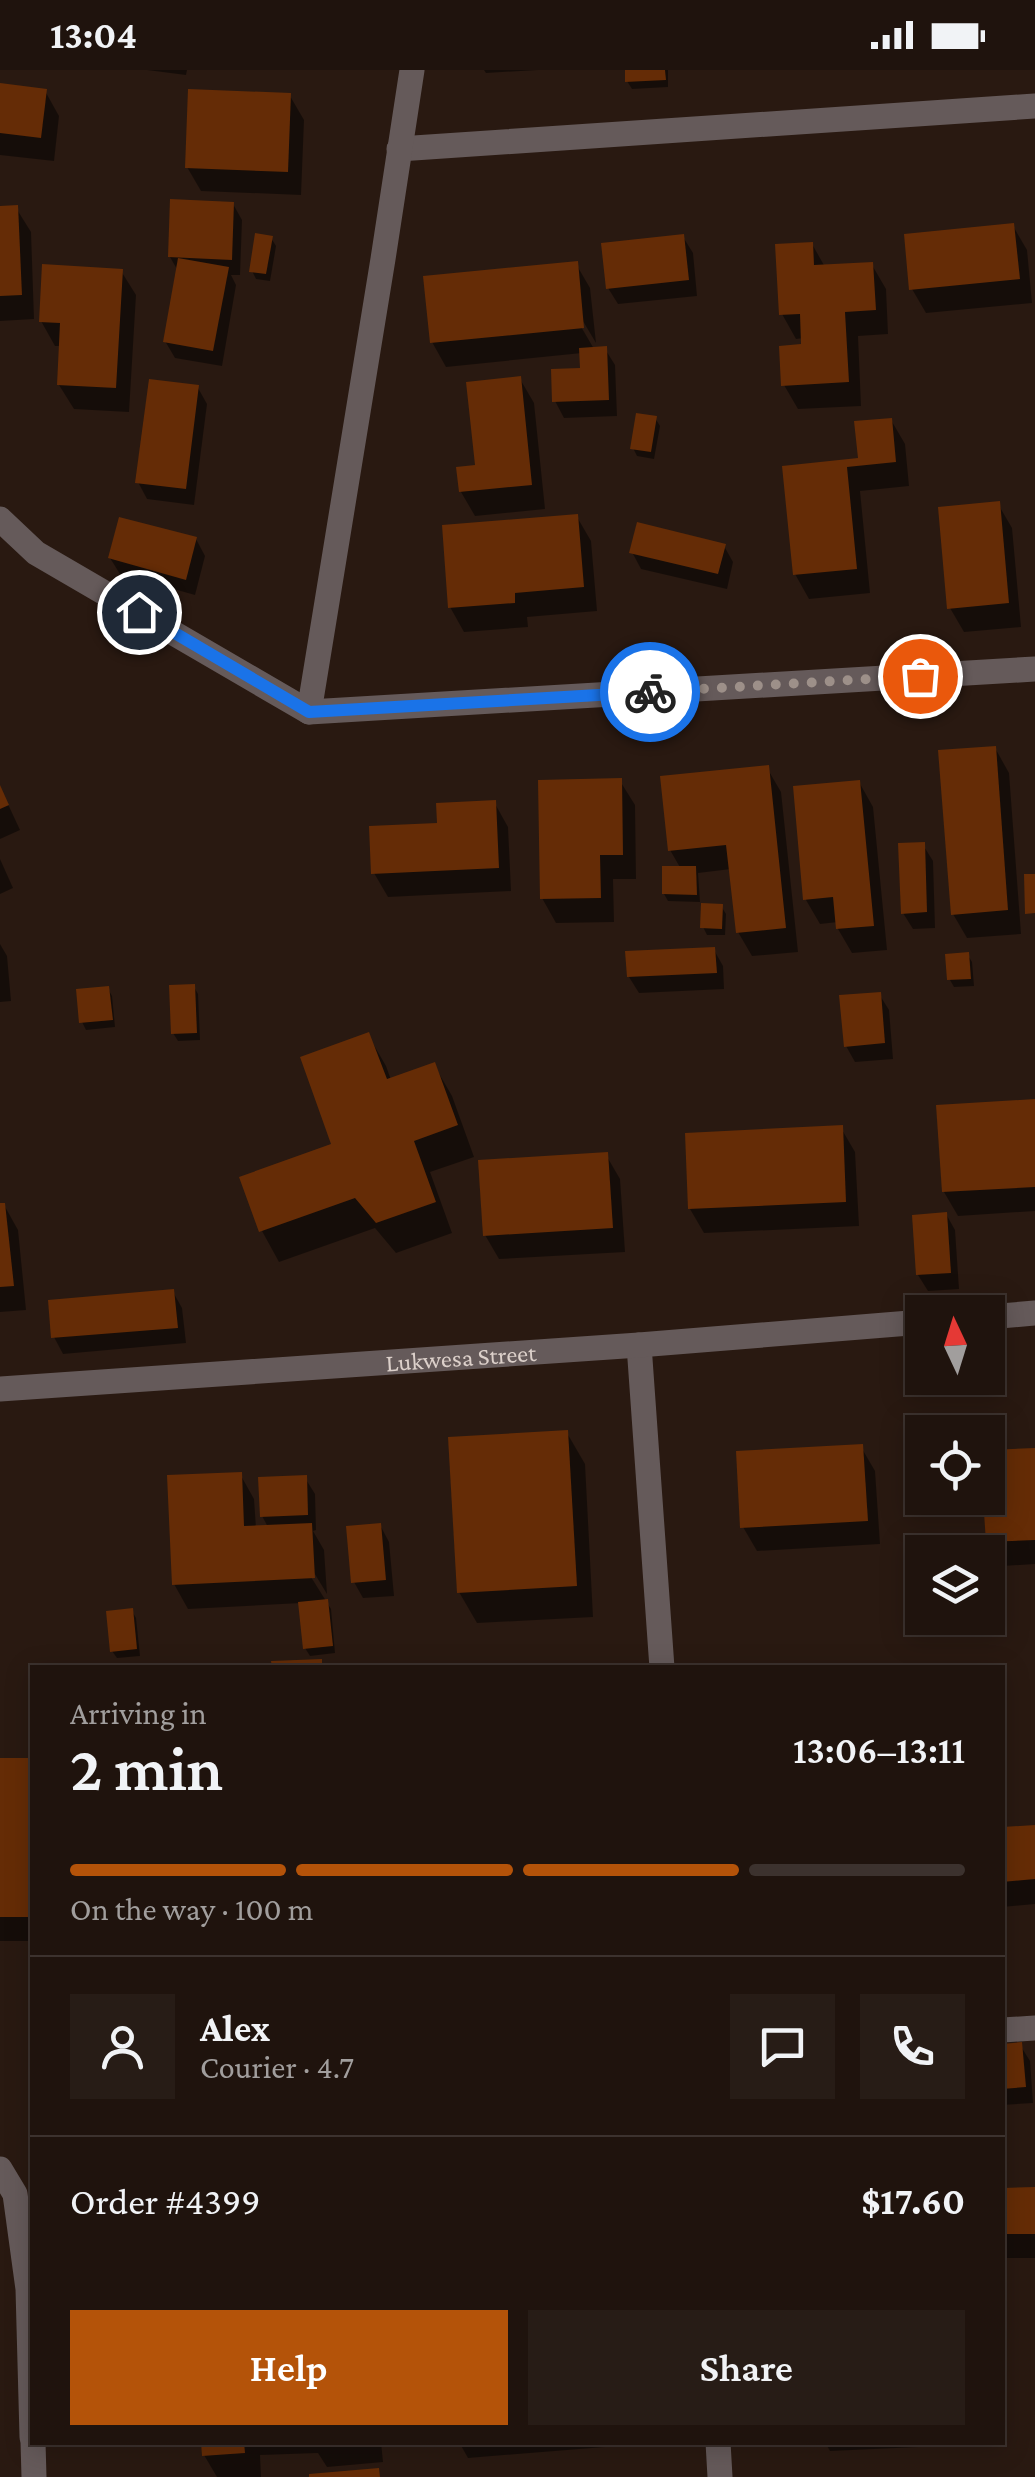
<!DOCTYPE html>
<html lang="en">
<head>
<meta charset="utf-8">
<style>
	:root { --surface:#1f130d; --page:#271c16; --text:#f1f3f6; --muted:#a19e9d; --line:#3c322e; --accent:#b45309 }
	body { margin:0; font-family:"Crimson Pro",serif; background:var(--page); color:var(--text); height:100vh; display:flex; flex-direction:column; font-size:38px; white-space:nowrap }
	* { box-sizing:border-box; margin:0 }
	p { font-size:32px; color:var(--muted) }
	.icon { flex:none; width:55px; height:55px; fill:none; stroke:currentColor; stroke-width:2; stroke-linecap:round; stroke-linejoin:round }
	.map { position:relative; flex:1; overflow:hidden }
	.sheet { position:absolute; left:30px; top:1595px; width:975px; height:780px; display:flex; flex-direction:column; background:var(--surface); border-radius:0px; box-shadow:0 5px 25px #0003,0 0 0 2px var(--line) }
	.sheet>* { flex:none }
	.needle { width:65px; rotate:356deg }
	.fabs { position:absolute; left:905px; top:1225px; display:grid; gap:20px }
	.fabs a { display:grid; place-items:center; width:100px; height:100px; border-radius:0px; background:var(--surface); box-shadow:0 5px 25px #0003,0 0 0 2px var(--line); font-size:50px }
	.pin { position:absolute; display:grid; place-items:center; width:85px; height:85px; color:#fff; margin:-42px; border:5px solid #fff; border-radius:50%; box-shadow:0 2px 10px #0007 }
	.courier { position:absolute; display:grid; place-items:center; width:100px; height:100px; margin:-50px; border:8px solid #1a73e8; border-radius:50%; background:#fff; color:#222; box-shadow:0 2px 12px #0007 }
	.summary em { font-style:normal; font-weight:600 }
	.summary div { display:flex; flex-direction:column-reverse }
	.summary { display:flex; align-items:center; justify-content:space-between; height:170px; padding:0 40px }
	h1 { font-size:65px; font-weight:600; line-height:75px }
	.bar { display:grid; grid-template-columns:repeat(4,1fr); gap:15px 10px; align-content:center; height:120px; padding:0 40px }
	.bar i { height:12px; border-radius:8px; background:var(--line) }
	.bar .current { background:var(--accent) }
	.bar p { grid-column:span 4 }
	.line { display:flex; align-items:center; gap:25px; padding:0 40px; border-top:2px solid var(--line) }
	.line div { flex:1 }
	.round { display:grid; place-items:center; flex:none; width:105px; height:105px; border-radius:0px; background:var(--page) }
	.primary-button { display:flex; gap:20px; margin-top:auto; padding:20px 40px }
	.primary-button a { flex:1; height:115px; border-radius:0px; background:var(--accent); color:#fff; font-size:40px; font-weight:600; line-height:115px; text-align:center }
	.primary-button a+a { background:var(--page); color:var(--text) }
	.status { display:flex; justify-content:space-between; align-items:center; height:70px; padding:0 50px; background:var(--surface); direction:ltr }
	.status svg { height:28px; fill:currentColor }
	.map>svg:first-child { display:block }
</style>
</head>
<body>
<div class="status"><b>13:04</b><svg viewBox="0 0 49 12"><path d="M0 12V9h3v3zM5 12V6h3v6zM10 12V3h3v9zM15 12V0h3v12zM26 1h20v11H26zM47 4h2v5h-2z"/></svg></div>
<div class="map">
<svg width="1035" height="2407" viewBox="0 0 1035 2407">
	<rect width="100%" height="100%" fill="#291911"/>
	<g fill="#0007">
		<path d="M147,0H187L186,5Z"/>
		<path d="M484,0H538L486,3Z"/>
		<path d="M627,0H668V17L632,19L627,11Z"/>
		<path d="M0,16L45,21L59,46L54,91L0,85Z"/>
		<path d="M290,26L304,50L301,125L201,121L187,97Z"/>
		<path d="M233,134L242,150L240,205H231L236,215L222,296L175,288L165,271L178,201L170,187Z"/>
		<path d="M16,138L31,162L34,249L0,251V139Z"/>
		<path d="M1013,156L1027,180L1032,233L926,243L912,219Z"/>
		<path d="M683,167L693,183L697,226L618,234L608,218Z"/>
		<path d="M271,168L276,176L270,211L256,209L252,201Z"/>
		<path d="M812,174L825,197L872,195L886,219L888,264L858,266L861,336L798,339L784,315L804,277V268L796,269L782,244Z"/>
		<path d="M576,194L590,218L596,273L580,246L576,248L594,279H605L615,295L617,346L564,348L555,331L583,300L582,283L446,297L432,272Z"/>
		<path d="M121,201L136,225L129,342L74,339L59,315L61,276H55L41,251Z"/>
		<path d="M520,309L534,333L545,439L475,446L461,422L477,397Z"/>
		<path d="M198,318L207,334L194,435L147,429L138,412Z"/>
		<path d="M655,348L660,356L654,389L637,386L633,378Z"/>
		<path d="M891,350L905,374L909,416L860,421L870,523L809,529L795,504L785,398L861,390Z"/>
		<path d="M998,434L1012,458L1021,557L964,562L950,538Z"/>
		<path d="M577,447L591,471L597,541L527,547L528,557L464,562L450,537Z"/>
		<path d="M196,469L205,486L195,525L120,504L110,488Z"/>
		<path d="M724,476L733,492L727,519L641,499L632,482Z"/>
		<path d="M995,678L1009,703L1021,864L967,868L953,844Z"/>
		<path d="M767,698L781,722L798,882L752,886L738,862L731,799L698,803L700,832L668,831L664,824L681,799L670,780Z"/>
		<path d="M620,711L635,735L636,809H613L614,852L556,853L542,828Z"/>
		<path d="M859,712L873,737L887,880L852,883L838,859V852L820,854L806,830Z"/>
		<path d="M0,717L20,760L0,769Z"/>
		<path d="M494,732L508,757L511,821L388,827L374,803L440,756Z"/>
		<path d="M923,775L933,791L935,858L913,859L903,843Z"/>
		<path d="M0,789L13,818L0,824Z"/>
		<path d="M721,836L726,844L725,865H707L703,857Z"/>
		<path d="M0,874L7,886L11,931L0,932Z"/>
		<path d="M714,880L723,896L724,919L639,923L629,907Z"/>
		<path d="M967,884L972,892L974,916L954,917L950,910Z"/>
		<path d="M194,917L198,924L200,970L178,971L173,963Z"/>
		<path d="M108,919L112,926L115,957L86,960L82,952Z"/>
		<path d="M879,924L889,940L893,989L855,992L846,976Z"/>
		<path d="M368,965L386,996L391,1010L434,995L452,1026L474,1087L430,1102L452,1163L396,1183L375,1158L279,1192L262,1161L335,1076Z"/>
		<path d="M1035,1031V1141L958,1146L944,1122Z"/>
		<path d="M841,1058L855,1082L859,1156L704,1163L690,1139Z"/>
		<path d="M606,1085L620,1109L625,1182L499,1189L485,1165Z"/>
		<path d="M4,1135L18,1160L26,1240L0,1242V1136Z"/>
		<path d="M946,1144L955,1160L959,1219L928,1221L918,1205Z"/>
		<path d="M173,1222L182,1238L186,1273L63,1284L54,1267Z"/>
		<path d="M567,1363L585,1394L593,1547L477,1553L459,1522Z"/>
		<path d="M861,1377L875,1401L880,1474L757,1481L743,1457Z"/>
		<path d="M1035,1380V1494L1002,1496L988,1472L986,1428L988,1383Z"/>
		<path d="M240,1404L254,1429L256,1458L268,1457L262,1446L305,1408L315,1424L316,1460L313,1461L324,1480L327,1524L310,1496L306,1499L331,1539L335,1583L310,1586L305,1578L301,1533L188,1539L174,1514Z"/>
		<path d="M380,1455L389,1472L394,1526L363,1528L354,1512Z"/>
		<path d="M132,1541L136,1548L140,1586L117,1588L112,1581Z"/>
		<path d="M0,1691H29L32,1697V1871H0Z"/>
		<path d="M1035,1757V1834L1002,1837V1760Z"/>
		<path d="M1020,1975L1030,1991L1033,2033L1002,2035V1976Z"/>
		<path d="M1035,2119V2188H1005L1002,2183V2120Z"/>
		<path d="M204,2372H381L383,2392L327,2397L318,2383L260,2385L261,2407H217L204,2385Z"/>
		<path d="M459,2372H667L468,2388Z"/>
		<path d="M825,2372H918V2377L830,2381Z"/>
	</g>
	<g fill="#652c06">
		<path d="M625,0H665L666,10L625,12Z"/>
		<path d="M0,13L47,19L41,68L0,63Z"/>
		<path d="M188,19L291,23L288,102L185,98Z"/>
		<path d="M170,129L234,132L232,190L168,187Z"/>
		<path d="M18,135L22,225L0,226V136Z"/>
		<path d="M1014,153L1020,209L909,220L904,164Z"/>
		<path d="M255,163L273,166L266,204L249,202Z"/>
		<path d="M684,164L689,210L606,219L601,173Z"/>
		<path d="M813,172L814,195L873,192L876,240L845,242L849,312L781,316L779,276L801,274L800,244L779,245L775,174Z"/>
		<path d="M178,188L229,197L213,281L163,272Z"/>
		<path d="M578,191L584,258L430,273L423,206Z"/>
		<path d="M42,194L123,199L116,318L57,315L60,253L39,252Z"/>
		<path d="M607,276L609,330L552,332L551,299L580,298L579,278Z"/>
		<path d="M521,306L532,415L459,422L456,397L475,395L466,312Z"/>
		<path d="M149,309L199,315L186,419L135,413Z"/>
		<path d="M636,343L657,346L651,382L630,379Z"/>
		<path d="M892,348L896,392L847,397L857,499L793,505L782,396L858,388L854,351Z"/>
		<path d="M1000,431L1009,533L947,539L938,437Z"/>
		<path d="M578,444L584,517L515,523V533L448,538L442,455Z"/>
		<path d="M119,447L197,467L186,510L108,488Z"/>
		<path d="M637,452L726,474L718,504L629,483Z"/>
		<path d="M996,676L1008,840L951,845L938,680Z"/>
		<path d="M769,695L786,858L736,863L726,775L668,781L660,706Z"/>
		<path d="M622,708L623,785H600L601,828L540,829L538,710Z"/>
		<path d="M860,710L874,856L836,859L833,827L803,830L793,716Z"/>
		<path d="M0,715L9,735L0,739Z"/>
		<path d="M496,730L499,798L371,804L369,756L437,753L436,733Z"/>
		<path d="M925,772L927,842L901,844L898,773Z"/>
		<path d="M662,796H696L697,825L662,824Z"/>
		<path d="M1024,804H1035V843L1025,844Z"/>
		<path d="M701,833L723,834L722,859L700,858Z"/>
		<path d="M715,877L717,903L627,907L625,881Z"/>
		<path d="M969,882L971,909L947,910L945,884Z"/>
		<path d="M195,914L197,963L171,964L169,915Z"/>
		<path d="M109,916L113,950L79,953L76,919Z"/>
		<path d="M881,922L885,973L844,977L839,925Z"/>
		<path d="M369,962L387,1009L435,992L458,1055L414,1071L436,1132L376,1153L355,1128L259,1162L239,1107L331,1074L300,987Z"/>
		<path d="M1035,1029V1117L942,1122L936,1035Z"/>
		<path d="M843,1055L846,1132L688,1139L685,1063Z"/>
		<path d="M608,1082L613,1158L483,1166L478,1090Z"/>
		<path d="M0,1133H5L14,1216L0,1217Z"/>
		<path d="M947,1142L951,1203L916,1205L912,1145Z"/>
		<path d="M174,1219L178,1258L51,1268L48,1230Z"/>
		<path d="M568,1360L577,1516L457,1523L448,1367Z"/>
		<path d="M863,1374L868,1451L740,1458L736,1381Z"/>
		<path d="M1035,1378V1470L986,1472L983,1428H988V1380Z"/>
		<path d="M242,1402L244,1456L312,1453L315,1508L172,1515L167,1405Z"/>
		<path d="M307,1405L308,1445L260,1447L258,1407Z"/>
		<path d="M381,1453L386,1510L351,1513L346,1456Z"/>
		<path d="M947,1475V1482H924L923,1477Z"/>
		<path d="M328,1529L333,1576L303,1579L298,1532Z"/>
		<path d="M133,1538L137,1579L110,1582L106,1541Z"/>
		<path d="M322,1589V1598H272L271,1591Z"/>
		<path d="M0,1688H30L31,1847H0Z"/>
		<path d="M1035,1755V1809L1002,1812V1757Z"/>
		<path d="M1022,1972L1026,2017L1002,2019V1974Z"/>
		<path d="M1035,2117V2164H1002V2118Z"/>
		<path d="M201,2372H244L245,2383L202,2386Z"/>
		<path d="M379,2398L380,2407H309V2404Z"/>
	</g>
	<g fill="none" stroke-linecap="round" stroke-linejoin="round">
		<g stroke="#655a5a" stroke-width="25">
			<path d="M399,79L1035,36"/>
			<path d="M0,449L36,483L309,642L1035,599"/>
			<path d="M309,642L383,189L412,0"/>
			<path d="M988,1247L1035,1243"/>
			<path d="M639,1275L662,1598"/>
			<path id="s1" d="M0,1319L639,1275L922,1252"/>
			<path d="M1002,1960L1035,1958"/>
			<path d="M0,2099L15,2124L28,2219L32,2367"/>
			<path d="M33,2372L34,2407"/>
			<path d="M718,2372L720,2407"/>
		</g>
	</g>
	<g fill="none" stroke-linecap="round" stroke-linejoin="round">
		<path stroke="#9d9089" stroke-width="10" stroke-dasharray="0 18" d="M650,622L920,606"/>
		<path stroke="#1a73e8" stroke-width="12" d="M139,542L309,642L650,622"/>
	</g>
	<g text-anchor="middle" stroke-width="8" stroke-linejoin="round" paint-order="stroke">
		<g font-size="25" fill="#dcd0ca" stroke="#0d0604">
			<text dy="9" stroke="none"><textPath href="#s1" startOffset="462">Lukwesa Street</textPath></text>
		</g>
	</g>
</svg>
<div class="fabs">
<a><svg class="needle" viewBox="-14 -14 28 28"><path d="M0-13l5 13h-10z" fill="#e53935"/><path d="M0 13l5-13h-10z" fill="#a19e9d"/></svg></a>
<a><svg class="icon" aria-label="locate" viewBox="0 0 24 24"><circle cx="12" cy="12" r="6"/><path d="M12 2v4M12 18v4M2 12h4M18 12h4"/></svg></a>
<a><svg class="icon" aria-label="layers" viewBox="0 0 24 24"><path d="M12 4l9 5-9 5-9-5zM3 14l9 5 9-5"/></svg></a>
</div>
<div class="pin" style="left:920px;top:606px;background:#ea580c"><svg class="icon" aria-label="bag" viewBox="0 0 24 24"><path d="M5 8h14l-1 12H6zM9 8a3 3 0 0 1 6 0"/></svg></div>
<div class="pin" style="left:139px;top:542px;background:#1f2937"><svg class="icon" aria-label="home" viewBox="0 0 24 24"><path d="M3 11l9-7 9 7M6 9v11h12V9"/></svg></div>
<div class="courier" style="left:650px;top:622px"><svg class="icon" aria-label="bike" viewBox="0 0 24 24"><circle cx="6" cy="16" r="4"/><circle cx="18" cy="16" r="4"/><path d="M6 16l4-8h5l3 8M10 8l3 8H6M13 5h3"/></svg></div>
<section class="sheet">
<div class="summary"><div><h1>2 min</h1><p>Arriving in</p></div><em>13:06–13:11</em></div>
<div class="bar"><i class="current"></i><i class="current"></i><i class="current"></i><i></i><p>On the way · 100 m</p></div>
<div class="line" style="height:180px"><a class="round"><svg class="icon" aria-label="person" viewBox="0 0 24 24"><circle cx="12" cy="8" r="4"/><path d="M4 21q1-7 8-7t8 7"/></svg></a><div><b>Alex</b><p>Courier · 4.7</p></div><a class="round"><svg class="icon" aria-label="chat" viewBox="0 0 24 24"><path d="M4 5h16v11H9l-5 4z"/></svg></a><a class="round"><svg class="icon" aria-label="phone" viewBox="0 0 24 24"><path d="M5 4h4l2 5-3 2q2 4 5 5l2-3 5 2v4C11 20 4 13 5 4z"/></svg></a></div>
<div class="line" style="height:130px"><div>Order #4399</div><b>$17.60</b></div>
<div class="primary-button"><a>Help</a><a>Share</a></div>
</section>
</div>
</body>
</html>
